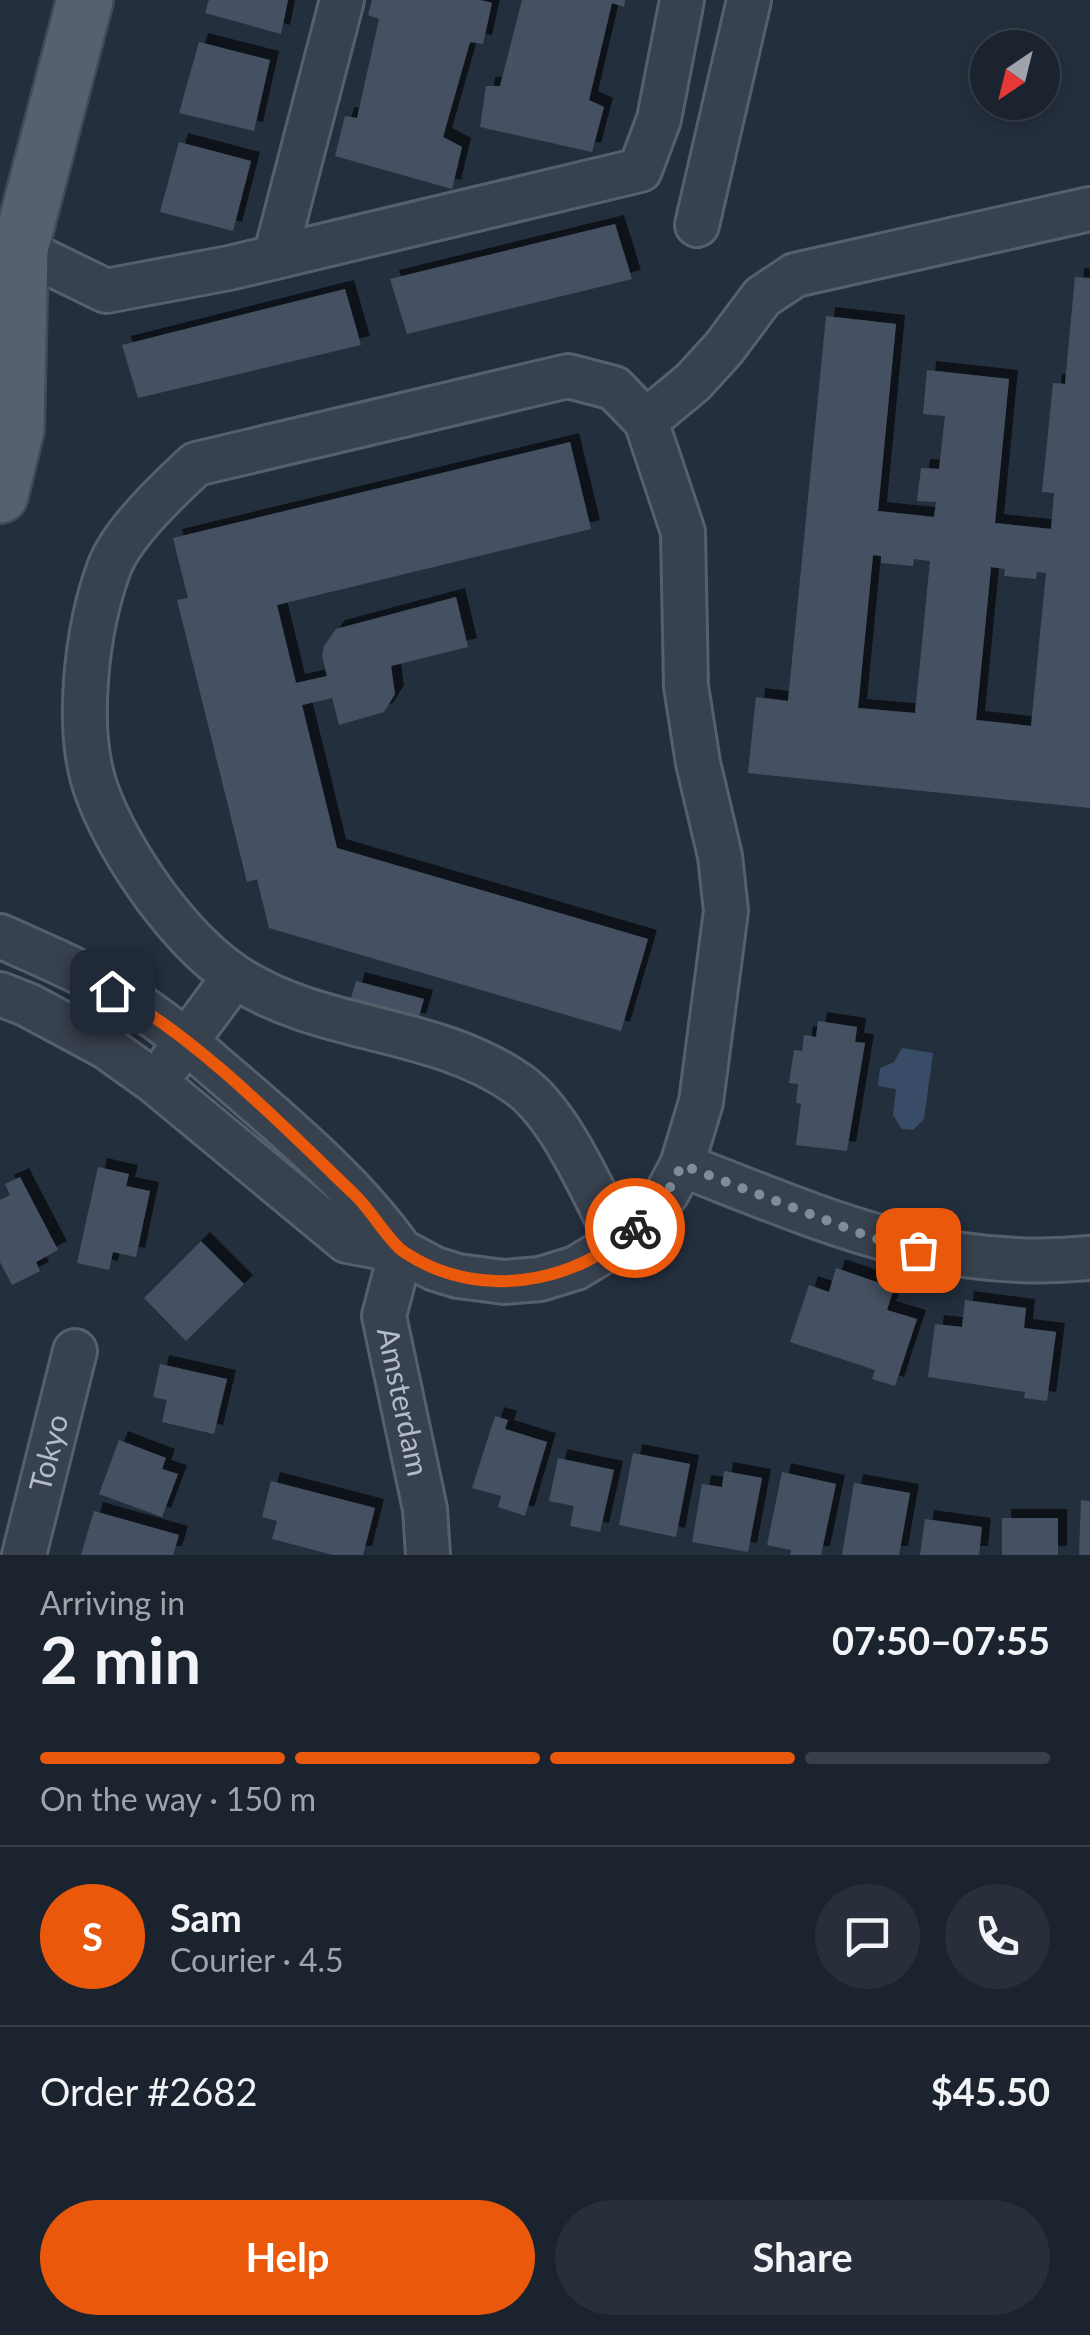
<!DOCTYPE html>
<html lang="en">
<head>
<meta charset="utf-8">
<style>
	:root { --surface:#1b232e; --page:#282f3a; --text:#f1f3f6; --muted:#a0a4aa; --line:#39404a; --accent:#ea580c }
	body { margin:0; font-family:Lato,sans-serif; background:var(--page); color:var(--text); height:100vh; display:flex; flex-direction:column; font-size:38px; white-space:nowrap }
	* { box-sizing:border-box; margin:0 }
	p { font-size:32px; color:var(--muted) }
	.icon { flex:none; width:55px; height:55px; fill:none; stroke:currentColor; stroke-width:2; stroke-linecap:round; stroke-linejoin:round }
	.map { position:relative; height:1555px; overflow:hidden }
	.panel { display:flex; flex-direction:column; background:var(--surface); flex:1 }
	.panel>* { flex:none }
	.needle { width:65px; rotate:215deg }
	.tools { position:absolute; left:970px; top:30px; display:grid; gap:20px }
	.tools a { display:grid; place-items:center; width:90px; height:90px; border-radius:50%; background:var(--surface); box-shadow:0 5px 15px #0003,0 0 0 2px var(--line); font-size:50px }
	.pin { position:absolute; display:grid; place-items:center; width:85px; height:85px; color:#fff; margin:-42px; border-radius:20px; box-shadow:0 5px 15px #0006 }
	.courier { position:absolute; display:grid; place-items:center; width:100px; height:100px; margin:-50px; border:8px solid #ea580c; border-radius:50%; background:#fff; color:#222; box-shadow:0 2px 12px #0007 }
	.summary em { font-style:normal; font-weight:700 }
	.summary div { display:flex; flex-direction:column-reverse }
	.summary { display:flex; align-items:center; justify-content:space-between; height:170px; padding:0 40px }
	h1 { font-size:65px; font-weight:700; line-height:75px }
	.bar { display:grid; grid-template-columns:repeat(4,1fr); gap:15px 10px; align-content:center; height:120px; padding:0 40px }
	.bar i { height:12px; border-radius:8px; background:var(--line) }
	.bar .on { background:var(--accent) }
	.bar p { grid-column:span 4 }
	.line { display:flex; align-items:center; gap:25px; padding:0 40px; border-top:2px solid var(--line) }
	.line div { flex:1 }
	.round { display:grid; place-items:center; flex:none; width:105px; height:105px; border-radius:52px; background:var(--page) }
	.primary-button { display:flex; gap:20px; margin-top:auto; padding:20px 40px }
	.primary-button a { flex:1; height:115px; border-radius:60px; background:var(--accent); color:#fff; font-size:40px; font-weight:700; line-height:115px; text-align:center }
	.primary-button a+a { background:var(--page); color:var(--text) }
	.map>svg:first-child { display:block }
</style>
</head>
<body>
<div class="map">
<svg width="1090" height="1555" viewBox="0 0 1090 1555">
	<defs>
		<filter id="shadow"><feDropShadow dx="9" dy="-9" stdDeviation="0" flood-color="#0009"/></filter>
	</defs>
	<rect width="100%" height="100%" fill="#242f3e"/>
	<path fill="#394c67" d="M902,1048L933,1053L924,1119L913,1130L902,1129L893,1115L896,1089L878,1086L880,1068L894,1062Z"/>
	<g fill="#455162" fill-rule="evenodd" filter="url(#shadow)">
		<path d="M209,0H288L281,34L205,13Z"/>
		<path d="M372,0H480L492,3L483,44L470,42L443,137L462,147L452,189L335,156L345,116L357,118L379,19L368,15Z"/>
		<path d="M522,0H625L624,7L612,3L589,100L604,107L592,152L480,127L486,86H500Z"/>
		<path d="M199,42L270,60L254,131L179,113Z"/>
		<path d="M179,142L251,161L233,231L160,212Z"/>
		<path d="M615,224L632,279L407,334L390,279Z"/>
		<path d="M1075,277L1090,278V808L748,773L756,697L788,701L826,316L896,324L878,511L934,517L936,502L917,501L921,468L939,469L945,416L923,414L927,370L1009,379L995,523L1051,529L1054,493L1042,492L1053,383L1065,384ZM873,555L881,556V563L913,566L914,559L930,561L915,713L858,708ZM991,567L1005,569L1004,576L1036,579L1037,572L1046,573L1031,726L976,720Z"/>
		<path d="M345,289L361,345L138,398L122,345Z"/>
		<path d="M570,442L591,529L277,605L296,683L327,676L322,656L324,646L336,629L456,597L468,647L391,666L395,694L384,712L339,725L332,698L302,705L337,848L648,939L621,1031L269,928L257,879L247,882L177,600L188,598L173,538Z"/>
		<path d="M356,981L424,999L417,1023L349,1005Z"/>
		<path d="M818,1021L857,1027L855,1042L865,1043L847,1151L796,1145L801,1104L796,1103L798,1084L789,1083L794,1050L802,1051L804,1035L816,1037Z"/>
		<path d="M98,1167L129,1174L126,1186L150,1191L136,1257L113,1252L109,1270L77,1263Z"/>
		<path d="M20,1177L58,1250L36,1262L40,1271L12,1285L0,1262V1200L10,1195L5,1184Z"/>
		<path d="M201,1241L244,1284L186,1341L144,1298Z"/>
		<path d="M836,1268L894,1288L887,1310L917,1319L895,1386L872,1379L875,1370L790,1342L809,1285L829,1292Z"/>
		<path d="M965,1300L1026,1308L1024,1328L1056,1332L1047,1401L1024,1398L1025,1392L928,1377L935,1324L962,1327Z"/>
		<path d="M160,1364L227,1379L214,1434L162,1422L167,1400L153,1397Z"/>
		<path d="M495,1416L508,1420L505,1429L547,1442L525,1516L498,1507L501,1496L472,1488Z"/>
		<path d="M119,1440L166,1458L162,1469L178,1474L162,1517L99,1494Z"/>
		<path d="M633,1453L690,1464L676,1537L619,1525Z"/>
		<path d="M558,1458L614,1470L600,1532L570,1526L574,1506L549,1501Z"/>
		<path d="M724,1471L762,1478L748,1552L692,1542L702,1484L722,1487Z"/>
		<path d="M782,1472L836,1484L821,1555H790L791,1550L767,1545Z"/>
		<path d="M271,1481L375,1508L363,1555H333L272,1539L277,1521L262,1517Z"/>
		<path d="M854,1483L910,1493L899,1555H842Z"/>
		<path d="M1081,1500L1090,1501V1555H1079Z"/>
		<path d="M94,1511L179,1535L173,1555H81Z"/>
		<rect x="1002" y="1518" width="56" height="37"/>
		<path d="M925,1519L982,1527L979,1555H920Z"/>
	</g>
	<g fill="none" stroke-linecap="round" stroke-linejoin="round">
		<g stroke="#565f6c" stroke-width="48">
			<g id="minor">
				<path d="M697,225L749,0"/>
				<path d="M0,234L20,249L106,291L229,268L640,170L659,119L682,0"/>
				<path d="M275,257L342,0"/>
				<path d="M646,421L693,382L724,348L762,297L795,275L1090,209"/>
				<path d="M0,936C47,957 95,977 137,1005C172,1027 202,1056 233,1082C293,1134 355,1186 401,1251"/>
				<path d="M0,994L28,1005L106,1047L155,1082L347,1241L401,1251L435,1269L458,1276L504,1282L540,1279L576,1268L619,1242L646,1217L667,1193L682,1165L701,1102L726,911L720,856L698,763L686,686L683,532L646,421L614,388L568,376L196,464C169,489 122,533 109,568C87,628 74,730 97,792C111,830 132,864 156,897C179,927 204,956 236,977C321,1033 434,1025 518,1084C561,1114 594,1195 619,1242"/>
				<path d="M171,1062L234,977"/>
				<path d="M682,1165C821,1219 937,1273 1090,1258"/>
				<path id="s1" d="M401,1251L384,1316L425,1509L428,1555"/>
				<path id="s2" d="M24,1555L75,1351"/>
			</g>
		</g>
		<g stroke="#414a57" stroke-width="60">
			<g id="major">
				<path d="M0,294L20,249L85,0"/>
				<path d="M0,495L16,429L20,252"/>
			</g>
		</g>
		<use href="#minor" stroke="#38414e" stroke-width="42"/>
		<use href="#major" stroke="#56606e" stroke-width="55"/>
	</g>
	<g fill="none" stroke-linecap="round" stroke-linejoin="round">
		<path stroke="#828b98" stroke-width="10" stroke-dasharray="0 18" d="M635,1228L667,1193L682,1165L870,1237L918,1250"/>
		<path stroke="#ea580c" stroke-width="12" d="M112,991C198,1038 284,1127 355,1195C371,1210 389,1242 404,1252C477,1301 573,1285 635,1228"/>
	</g>
	<g text-anchor="middle" stroke-width="8" stroke-linejoin="round" paint-order="stroke">
		<g font-size="30" fill="#b4bcc9" stroke="#1d2633">
			<text dy="10" stroke="none"><textPath href="#s1" startOffset="155">Amsterdam</textPath></text>
			<text dy="10" stroke="none"><textPath href="#s2" startOffset="105">Tokyo</textPath></text>
		</g>
	</g>
</svg>
<div class="tools">
<a><svg class="needle" viewBox="-14 -14 28 28"><path d="M0-13l5 13h-10z" fill="#e53935"/><path d="M0 13l5-13h-10z" fill="#a0a4aa"/></svg></a>
</div>
<div class="pin" style="left:918px;top:1250px;background:#ea580c"><svg class="icon" aria-label="bag" viewBox="0 0 24 24"><path d="M5 8h14l-1 12H6zM9 8a3 3 0 0 1 6 0"/></svg></div>
<div class="pin" style="left:112px;top:991px;background:#1f2937"><svg class="icon" aria-label="home" viewBox="0 0 24 24"><path d="M3 11l9-7 9 7M6 9v11h12V9"/></svg></div>
<div class="courier" style="left:635px;top:1228px"><svg class="icon" aria-label="bike" viewBox="0 0 24 24"><circle cx="6" cy="16" r="4"/><circle cx="18" cy="16" r="4"/><path d="M6 16l4-8h5l3 8M10 8l3 8H6M13 5h3"/></svg></div>
</div>
<section class="panel">
<div class="summary"><div><h1>2 min</h1><p>Arriving in</p></div><em>07:50–07:55</em></div>
<div class="bar"><i class="on"></i><i class="on"></i><i class="on"></i><i></i><p>On the way · 150 m</p></div>
<div class="line" style="height:180px"><b class="round" style="background:var(--accent);color:#fff">S</b><div><b>Sam</b><p>Courier · 4.5</p></div><a class="round"><svg class="icon" aria-label="chat" viewBox="0 0 24 24"><path d="M4 5h16v11H9l-5 4z"/></svg></a><a class="round"><svg class="icon" aria-label="phone" viewBox="0 0 24 24"><path d="M5 4h4l2 5-3 2q2 4 5 5l2-3 5 2v4C11 20 4 13 5 4z"/></svg></a></div>
<div class="line" style="height:130px"><div>Order #2682</div><b>$45.50</b></div>
<div class="primary-button"><a>Help</a><a>Share</a></div>
</section>
</body>
</html>
